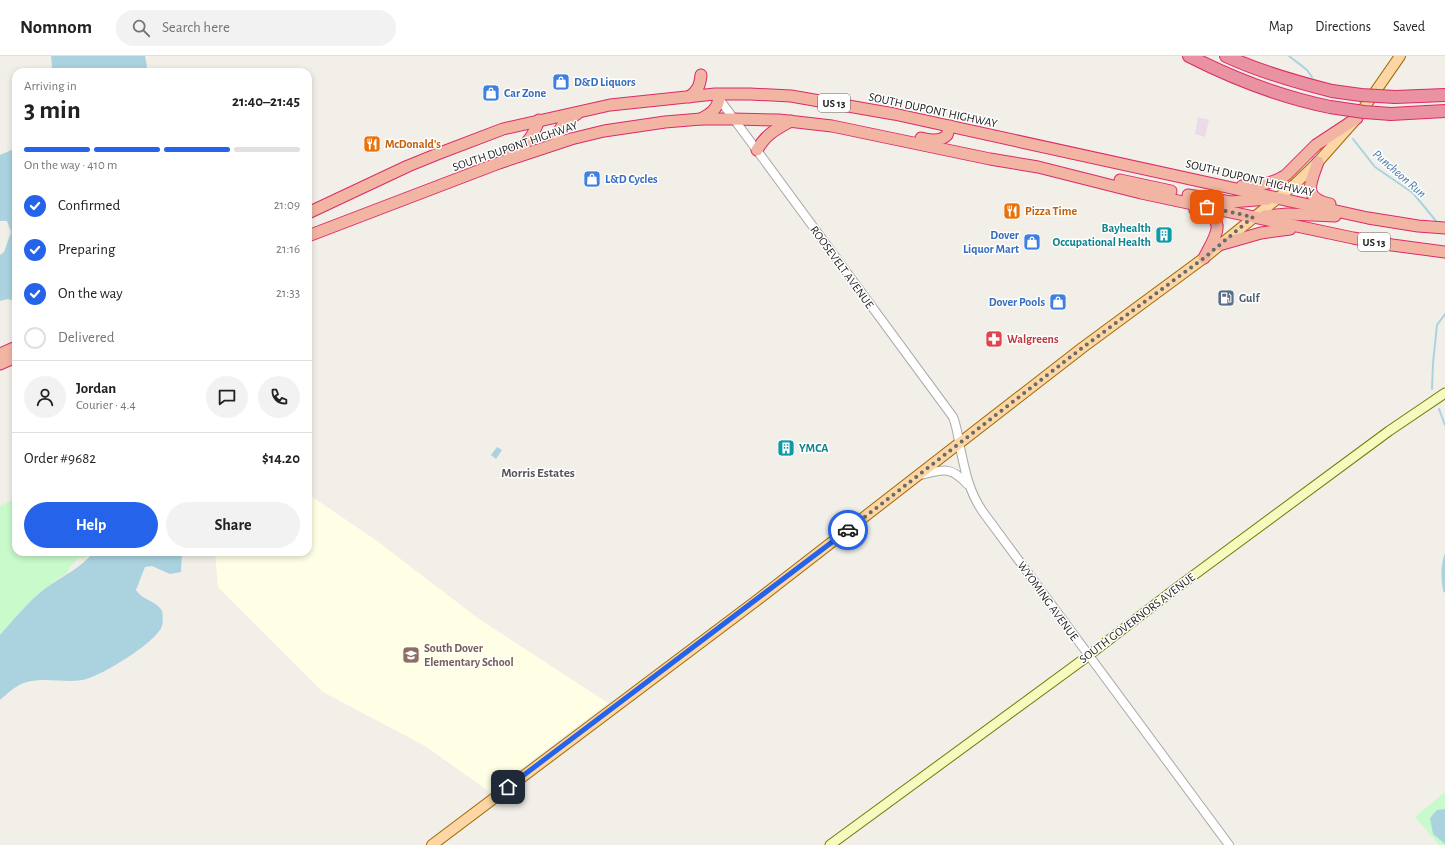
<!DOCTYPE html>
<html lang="en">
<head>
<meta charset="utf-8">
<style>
	:root { --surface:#fff; --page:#f2f2f2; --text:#222; --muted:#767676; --line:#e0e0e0; --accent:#2563eb }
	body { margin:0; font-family:"Alegreya Sans",sans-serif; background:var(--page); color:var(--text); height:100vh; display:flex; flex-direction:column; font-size:15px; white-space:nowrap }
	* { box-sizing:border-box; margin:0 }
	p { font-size:13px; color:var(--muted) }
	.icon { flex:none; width:22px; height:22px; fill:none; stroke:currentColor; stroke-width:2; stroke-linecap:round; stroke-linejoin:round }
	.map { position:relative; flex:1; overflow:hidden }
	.drawer { position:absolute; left:12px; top:12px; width:300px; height:488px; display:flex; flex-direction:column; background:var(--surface); border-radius:12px; box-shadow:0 2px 6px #0003 }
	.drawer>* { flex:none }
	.pin { position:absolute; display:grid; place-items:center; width:34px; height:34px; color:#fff; margin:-17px; border-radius:8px; box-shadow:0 2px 6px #0006 }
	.courier { position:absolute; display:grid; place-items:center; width:40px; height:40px; margin:-20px; border:3px solid #2563eb; border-radius:50%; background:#fff; color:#222; box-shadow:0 1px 5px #0007 }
	.overview em { font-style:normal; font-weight:700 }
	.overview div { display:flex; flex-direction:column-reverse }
	.overview { display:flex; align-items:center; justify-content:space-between; height:68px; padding:0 12px }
	h1 { font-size:26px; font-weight:700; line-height:30px }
	.bar { display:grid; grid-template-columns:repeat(4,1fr); gap:6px 4px; align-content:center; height:48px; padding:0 12px }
	.bar i { height:5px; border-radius:3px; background:var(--line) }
	.bar .current { background:var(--accent) }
	.bar p { grid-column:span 4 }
	.line { display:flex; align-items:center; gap:10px; padding:0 12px; border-top:1px solid var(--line) }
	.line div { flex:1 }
	.round { display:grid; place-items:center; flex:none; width:42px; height:42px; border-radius:21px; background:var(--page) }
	ol { padding:0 12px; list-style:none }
	li { display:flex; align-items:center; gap:12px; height:44px }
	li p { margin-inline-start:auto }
	li .icon { padding:4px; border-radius:50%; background:var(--accent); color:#fff; stroke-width:4 }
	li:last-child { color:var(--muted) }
	li i { width:22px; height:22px; border:2px solid var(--line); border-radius:50% }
	.primary-button { display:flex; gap:8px; margin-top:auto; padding:8px 12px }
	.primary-button a { flex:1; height:46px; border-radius:24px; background:var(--accent); color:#fff; font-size:16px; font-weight:700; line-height:46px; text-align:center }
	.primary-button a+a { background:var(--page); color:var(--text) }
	header { display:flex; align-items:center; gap:24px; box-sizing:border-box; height:56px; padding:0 20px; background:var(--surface); border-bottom:1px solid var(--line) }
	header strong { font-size:19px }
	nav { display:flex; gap:22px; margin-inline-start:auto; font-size:14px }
	.search { width:280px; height:36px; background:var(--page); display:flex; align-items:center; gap:10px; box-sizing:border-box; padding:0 14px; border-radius:22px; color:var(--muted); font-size:15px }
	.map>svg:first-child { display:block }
</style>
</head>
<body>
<header>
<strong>Nomnom</strong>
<div class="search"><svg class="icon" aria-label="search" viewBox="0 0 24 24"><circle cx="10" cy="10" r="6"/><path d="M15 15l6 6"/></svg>Search here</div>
<nav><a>Map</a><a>Directions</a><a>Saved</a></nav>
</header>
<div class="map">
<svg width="1445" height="789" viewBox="0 0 1445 789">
	<rect width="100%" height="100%" fill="#f2efe9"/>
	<path fill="#ebdbe8" d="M1198,61L1209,64L1205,81L1195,78Z"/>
	<path fill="#ffffe5" d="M308,438L377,485L479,563L608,647L490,736L425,690L323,636L218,531L215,496H308Z"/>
	<g fill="#c8facc">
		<path d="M16,442V496H92L84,502H78C75,506 68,512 67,517L54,525L35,547L17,560L14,571L0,591V450Z"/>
		<path d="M1445,736V789H1439L1415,761Z"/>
	</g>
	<g fill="#aad3df">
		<path d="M51,0H145L147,10L145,16H119L110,12L107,16H51L52,10Z"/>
		<path d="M16,92V246L8,243L0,245V199L4,196L11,176L7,165H0V99Z"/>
		<path d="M497,391L502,394L496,403L491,399Z"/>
		<path d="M93,496H182L181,516L170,518L152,510L145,511L136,534C143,545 156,544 162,555C163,558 163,567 162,570C157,586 99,622 82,624C64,627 45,621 27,626C16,629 8,637 0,644V579C14,563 29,545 46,532C62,520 82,512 93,496Z"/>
		<path d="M1445,497V537L1443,535C1441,521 1440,511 1445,497Z"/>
		<path d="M1445,753V788L1433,778L1430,762L1437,754Z"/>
	</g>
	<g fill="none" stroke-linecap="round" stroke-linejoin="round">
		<g stroke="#aad3df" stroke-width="2">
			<path d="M1289,0L1307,14L1312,21"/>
			<path d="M1353,83L1375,111L1413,137L1436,165"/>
			<path d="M1432,333L1433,307L1437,269L1445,258"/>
			<path d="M1439,353L1445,369"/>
		</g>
		<g stroke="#a9a9a9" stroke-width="10">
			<g id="tertiary">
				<path d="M717,40L953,361C957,371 958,380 960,391C965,415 969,436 983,456L1229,789"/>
				<path d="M920,419C942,414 950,409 967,428"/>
			</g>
		</g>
		<g stroke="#707d05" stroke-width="11">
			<path id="secondary" d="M830,789L1088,600L1175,533L1389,375L1445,337"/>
		</g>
		<g stroke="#a06b00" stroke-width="12">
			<path id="primary" d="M432,789L756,545L1082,292L1204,202L1294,129L1318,106L1357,62L1400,0"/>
		</g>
		<g stroke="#dc2a67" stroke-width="13">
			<g id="trunk">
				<path d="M689,41C698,35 700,29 701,19"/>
				<path d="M701,63C710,58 717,54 719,43"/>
				<path d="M921,82C928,84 941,86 947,79C948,77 949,72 950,70"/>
				<path d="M557,87C557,72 565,65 577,58"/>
				<path d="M757,94C766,78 775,74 791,65"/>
				<path d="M511,99C527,88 532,83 539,64"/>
				<path d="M1318,106C1311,126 1301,142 1330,148"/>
				<path d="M1120,124L1171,135"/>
				<path d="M1242,130C1258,130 1273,128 1286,119L1316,89L1357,62"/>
				<path d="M1188,139L1231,146L1268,143"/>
				<path d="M1195,154C1230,163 1216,178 1204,202"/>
				<path d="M308,157L408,110L440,97L503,73L610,49L715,38H750L791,40L894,58L1368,162L1418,170L1445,172"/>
				<path d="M1265,160L1288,158L1335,160"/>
				<path d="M308,180L499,107L571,83L604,75L665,66L701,63H733L779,64L832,70L990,103L1038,111L1141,137L1353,182L1392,189L1445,196"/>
				<path d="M1219,189L1261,177L1290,173"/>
				<path d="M0,298L16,291"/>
				<path d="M0,308L16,301"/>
			</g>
		</g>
		<g stroke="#dc2a67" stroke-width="14">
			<g id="motorway">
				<path d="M1189,0C1234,23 1281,41 1330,51"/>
				<path d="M1226,0C1260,16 1296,26 1332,35"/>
				<path d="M1395,41L1445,39"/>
				<path d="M1391,58L1445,55"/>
			</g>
		</g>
		<use href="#tertiary" stroke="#fff" stroke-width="8"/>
		<use href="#secondary" stroke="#f7fabf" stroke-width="9"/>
		<use href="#primary" stroke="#fcd6a4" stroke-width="10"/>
		<use href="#trunk" stroke="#f2b4a3" stroke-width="11"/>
		<use href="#motorway" stroke="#e892a2" stroke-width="12"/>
		<g stroke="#dc2a67" stroke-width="14" stroke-linecap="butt">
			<g id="motorway-bridge">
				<path d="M1332,35L1361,39L1395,41"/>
				<path d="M1330,51L1364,56L1391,58"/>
			</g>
		</g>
		<use href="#motorway-bridge" stroke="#e892a2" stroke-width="12"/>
	</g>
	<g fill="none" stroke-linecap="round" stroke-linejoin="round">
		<path stroke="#6b6a68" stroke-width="4" stroke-dasharray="0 7.2" d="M848,474L1082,292L1204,202L1253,161L1207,151"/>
		<path stroke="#2563eb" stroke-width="5" d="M508,731L848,474"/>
	</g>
	<defs>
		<g id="shop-square" transform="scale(0.9)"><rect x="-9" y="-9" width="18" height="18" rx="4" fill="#3f7fe0" stroke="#fff"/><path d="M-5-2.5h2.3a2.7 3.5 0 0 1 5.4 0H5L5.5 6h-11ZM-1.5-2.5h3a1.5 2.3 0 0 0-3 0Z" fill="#fff"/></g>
		<g id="restaurant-square" transform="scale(0.9)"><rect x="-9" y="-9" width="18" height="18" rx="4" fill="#e8710a" stroke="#fff"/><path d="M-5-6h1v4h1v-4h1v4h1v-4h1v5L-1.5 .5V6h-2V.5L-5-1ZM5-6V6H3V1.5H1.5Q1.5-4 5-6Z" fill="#fff"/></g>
		<g id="building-square" transform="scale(0.9)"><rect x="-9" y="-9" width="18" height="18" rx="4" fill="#0f9aa8" stroke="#fff"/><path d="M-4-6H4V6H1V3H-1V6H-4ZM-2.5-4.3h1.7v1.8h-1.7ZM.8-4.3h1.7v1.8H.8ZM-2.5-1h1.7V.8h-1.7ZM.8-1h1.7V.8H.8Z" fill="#fff"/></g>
		<g id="fuel-square" transform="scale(0.9)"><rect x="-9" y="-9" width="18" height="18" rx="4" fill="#5c6f8a" stroke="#fff"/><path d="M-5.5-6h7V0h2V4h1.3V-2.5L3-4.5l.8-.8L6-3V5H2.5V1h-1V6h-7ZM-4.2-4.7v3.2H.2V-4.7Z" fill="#fff"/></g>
		<g id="pharmacy-square" transform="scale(0.9)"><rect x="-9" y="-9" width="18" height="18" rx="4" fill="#e0444e" stroke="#fff"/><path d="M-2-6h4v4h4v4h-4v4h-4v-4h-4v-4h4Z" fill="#fff"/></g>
		<g id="school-square" transform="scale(0.9)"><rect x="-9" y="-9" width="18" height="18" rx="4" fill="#8d6e63" stroke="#fff"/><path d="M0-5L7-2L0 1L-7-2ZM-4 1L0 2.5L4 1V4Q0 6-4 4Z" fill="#fff"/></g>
	</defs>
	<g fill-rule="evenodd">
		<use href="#shop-square" x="561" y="26"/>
		<use href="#shop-square" x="491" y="37"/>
		<use href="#restaurant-square" x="372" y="88"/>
		<use href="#shop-square" x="592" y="123"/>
		<use href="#restaurant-square" x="1012" y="155"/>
		<use href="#building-square" x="1164" y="179"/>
		<use href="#shop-square" x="1032" y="186"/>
		<use href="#fuel-square" x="1226" y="242"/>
		<use href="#shop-square" x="1058" y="246"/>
		<use href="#pharmacy-square" x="994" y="283"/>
		<use href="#building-square" x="786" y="392"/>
		<use href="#school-square" x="411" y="599"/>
	</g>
	<g text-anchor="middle" stroke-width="3" stroke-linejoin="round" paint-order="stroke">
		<g fill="#fff" stroke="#646464" stroke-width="1">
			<rect x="818" y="38" width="32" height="18" rx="3"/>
			<rect x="1358" y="177" width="32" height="18" rx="3"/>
		</g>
		<g font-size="11" font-weight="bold" fill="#222">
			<text x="834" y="51">US 13</text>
			<text x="1374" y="190">US 13</text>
		</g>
		<g font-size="12" font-weight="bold" fill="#366cbe" stroke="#fff" text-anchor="start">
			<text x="574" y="30">D&amp;D Liquors</text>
			<text x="504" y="41">Car Zone</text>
			<text x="605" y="127">L&amp;D Cycles</text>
			<text x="1019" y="183" text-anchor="end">Dover<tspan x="1019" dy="14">Liquor Mart</tspan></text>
			<text x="1045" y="250" text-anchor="end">Dover Pools</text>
		</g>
		<g font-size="12" fill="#222" stroke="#fff">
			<text transform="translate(933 54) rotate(12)" y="4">SOUTH DUPONT HIGHWAY</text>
			<text transform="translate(515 90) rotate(-19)" y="4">SOUTH DUPONT HIGHWAY</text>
			<text transform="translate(1250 122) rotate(13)" y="4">SOUTH DUPONT HIGHWAY</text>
			<text transform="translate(842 211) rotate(54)" y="4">ROOSEVELT AVENUE</text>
			<text transform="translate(1048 545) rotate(54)" y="4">WYOMING AVENUE</text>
			<text transform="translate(1137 562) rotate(-37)" y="4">SOUTH GOVERNORS AVENUE</text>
		</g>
		<g font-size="12" font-weight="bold" fill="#c56008" stroke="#fff" text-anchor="start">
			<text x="385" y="92">McDonald's</text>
			<text x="1025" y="159">Pizza Time</text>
		</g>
		<g font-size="12" font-weight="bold" fill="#0d838f" stroke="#fff" text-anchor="end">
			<text x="1151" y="176">Bayhealth<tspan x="1151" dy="14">Occupational Health</tspan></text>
			<text x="799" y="396" text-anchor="start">YMCA</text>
		</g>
		<g font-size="12" font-weight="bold" fill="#4e5e75" stroke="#fff" text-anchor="start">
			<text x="1239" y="246">Gulf</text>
		</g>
		<g font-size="12" font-weight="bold" fill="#be3a42" stroke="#fff" text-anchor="start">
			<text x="1007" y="287">Walgreens</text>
		</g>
		<g font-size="12" font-weight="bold" fill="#785e54" stroke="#fff" text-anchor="start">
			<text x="424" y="596">South Dover<tspan x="424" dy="14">Elementary School</tspan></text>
		</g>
		<g font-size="13" font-style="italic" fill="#4a7aab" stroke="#fff">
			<text transform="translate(1400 117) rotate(41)" y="5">Puncheon Run</text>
		</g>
		<g font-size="13" font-weight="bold" fill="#555" stroke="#fff">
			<text x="538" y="421">Morris Estates</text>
		</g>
	</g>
</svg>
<div class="pin" style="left:1207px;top:151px;background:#ea580c"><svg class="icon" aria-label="bag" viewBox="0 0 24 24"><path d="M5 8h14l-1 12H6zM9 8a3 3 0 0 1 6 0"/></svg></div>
<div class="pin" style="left:508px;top:731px;background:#1f2937"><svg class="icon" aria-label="home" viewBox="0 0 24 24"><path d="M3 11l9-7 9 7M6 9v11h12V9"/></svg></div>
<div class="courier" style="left:848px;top:474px"><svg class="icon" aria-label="car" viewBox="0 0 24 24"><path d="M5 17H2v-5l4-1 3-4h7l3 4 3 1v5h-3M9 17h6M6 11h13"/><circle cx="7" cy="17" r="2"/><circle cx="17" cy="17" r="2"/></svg></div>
<section class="drawer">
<div class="overview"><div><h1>3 min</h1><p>Arriving in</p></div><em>21:40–21:45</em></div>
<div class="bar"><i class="current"></i><i class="current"></i><i class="current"></i><i></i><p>On the way · 410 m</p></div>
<ol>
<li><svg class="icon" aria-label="check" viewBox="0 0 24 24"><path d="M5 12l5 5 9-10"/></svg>Confirmed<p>21:09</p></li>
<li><svg class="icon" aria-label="check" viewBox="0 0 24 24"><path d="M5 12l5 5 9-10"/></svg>Preparing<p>21:16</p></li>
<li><svg class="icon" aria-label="check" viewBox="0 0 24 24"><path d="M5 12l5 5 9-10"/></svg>On the way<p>21:33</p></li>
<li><i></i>Delivered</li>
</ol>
<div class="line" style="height:72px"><a class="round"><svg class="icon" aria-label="person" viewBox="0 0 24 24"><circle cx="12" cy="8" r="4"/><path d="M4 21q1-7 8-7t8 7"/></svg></a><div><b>Jordan</b><p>Courier · 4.4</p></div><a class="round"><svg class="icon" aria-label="chat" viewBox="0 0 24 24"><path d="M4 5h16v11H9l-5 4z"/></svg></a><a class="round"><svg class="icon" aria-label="phone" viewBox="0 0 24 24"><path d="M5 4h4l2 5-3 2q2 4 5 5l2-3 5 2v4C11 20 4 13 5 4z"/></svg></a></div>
<div class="line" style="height:52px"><div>Order #9682</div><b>$14.20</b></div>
<div class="primary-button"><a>Help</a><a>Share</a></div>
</section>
</div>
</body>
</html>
